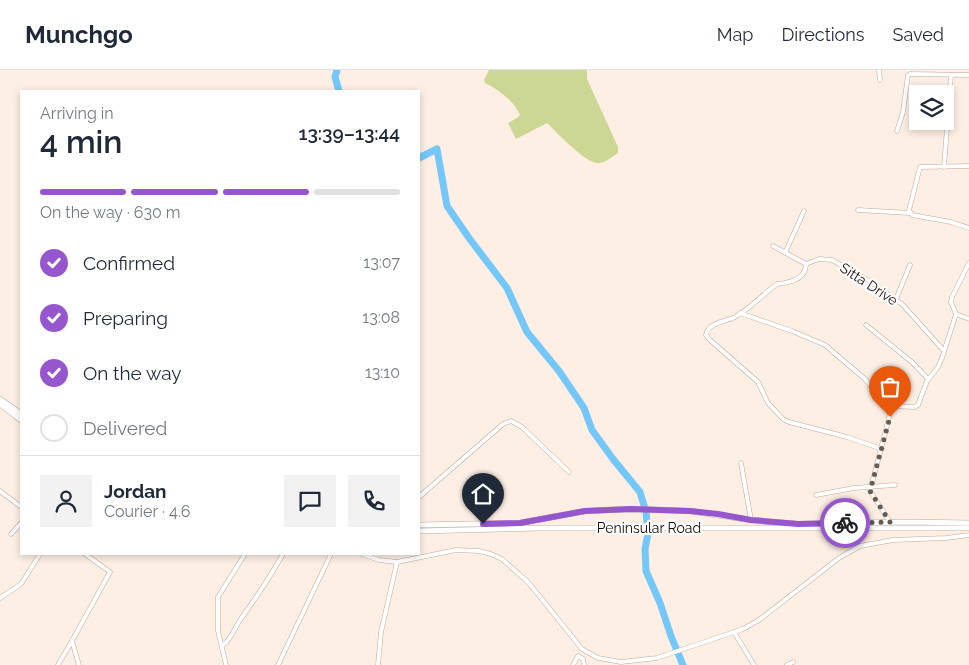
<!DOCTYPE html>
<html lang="en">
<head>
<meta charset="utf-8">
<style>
	:root { --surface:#fff; --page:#f2f2f3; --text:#1f2937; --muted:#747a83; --line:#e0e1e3; --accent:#9657ce }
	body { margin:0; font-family:Raleway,sans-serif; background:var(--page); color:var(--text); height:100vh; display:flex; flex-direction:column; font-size:19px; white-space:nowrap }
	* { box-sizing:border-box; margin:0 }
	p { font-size:16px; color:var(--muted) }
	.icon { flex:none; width:28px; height:28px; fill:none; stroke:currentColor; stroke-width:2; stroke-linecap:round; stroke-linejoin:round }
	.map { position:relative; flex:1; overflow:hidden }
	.details { position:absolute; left:20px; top:20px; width:400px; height:465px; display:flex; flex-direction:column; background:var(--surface); border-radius:0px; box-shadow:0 2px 8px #0003 }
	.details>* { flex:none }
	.fabs { position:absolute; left:909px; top:15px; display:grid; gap:10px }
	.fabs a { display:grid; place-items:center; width:45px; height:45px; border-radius:0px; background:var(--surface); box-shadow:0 2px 8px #0003; font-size:25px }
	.pin { position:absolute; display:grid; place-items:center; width:42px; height:42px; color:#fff; margin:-51px -21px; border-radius:50% 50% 50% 0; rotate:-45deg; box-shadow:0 0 5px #0007 }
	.pin .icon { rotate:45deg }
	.courier { position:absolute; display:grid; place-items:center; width:50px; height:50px; margin:-25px; border:4px solid #9657ce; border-radius:50%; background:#fff; color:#222; box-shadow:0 1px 6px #0007 }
	.overview em { font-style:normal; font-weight:600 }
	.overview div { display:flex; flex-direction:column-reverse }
	.overview { display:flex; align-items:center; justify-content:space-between; height:85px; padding:0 20px }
	h1 { font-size:32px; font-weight:600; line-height:38px }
	.bar { display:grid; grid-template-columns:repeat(4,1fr); gap:8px 5px; align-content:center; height:60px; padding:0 20px }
	.bar i { height:6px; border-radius:4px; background:var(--line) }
	.bar .on { background:var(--accent) }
	.bar p { grid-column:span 4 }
	.line { display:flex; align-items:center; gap:12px; padding:0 20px; border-top:1px solid var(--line) }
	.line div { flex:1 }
	.round { display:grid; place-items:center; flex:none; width:52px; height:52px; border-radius:0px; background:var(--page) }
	ol { padding:0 20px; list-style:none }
	li { display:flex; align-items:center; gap:15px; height:55px }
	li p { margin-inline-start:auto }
	li .icon { padding:5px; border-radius:50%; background:var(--accent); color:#fff; stroke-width:4 }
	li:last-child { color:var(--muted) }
	li i { width:28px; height:28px; border:2px solid var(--line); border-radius:50% }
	header { display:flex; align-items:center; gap:30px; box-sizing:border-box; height:70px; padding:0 25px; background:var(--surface); border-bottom:1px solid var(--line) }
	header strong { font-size:24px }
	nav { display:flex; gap:28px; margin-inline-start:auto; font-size:18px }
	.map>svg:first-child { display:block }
</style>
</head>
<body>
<header>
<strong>Munchgo</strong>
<nav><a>Map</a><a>Directions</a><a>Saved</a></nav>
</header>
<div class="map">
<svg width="969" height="595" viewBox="0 0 969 595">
	<rect width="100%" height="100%" fill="#fdefe4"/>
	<path fill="#cdd794" d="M489,0H587V9L618,77V83C613,86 606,92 600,93C587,96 557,62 547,53L516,69L508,53L517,48L520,45C514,31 499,20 485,13L484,10Z"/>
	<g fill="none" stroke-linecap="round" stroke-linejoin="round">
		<g stroke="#74c7f9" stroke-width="7">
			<path d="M337,0L335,7L339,21"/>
			<path d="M419,88L437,79L447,136L469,168L507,218L527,262L559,301L584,338L592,360L613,389L640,422L646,442L648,463L645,479L646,501L660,533L671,566L683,595"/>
		</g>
		<g stroke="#bfa998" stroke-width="5">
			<g id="minor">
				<path d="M879,0L880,10"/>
				<path d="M897,61L903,42L908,5L910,4L969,5"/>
				<path d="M969,96L920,97L909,140L912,145L951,152L969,158"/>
				<path d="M944,97L951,5"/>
				<path d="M858,140L910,143"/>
				<path d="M773,176L806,194C806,209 789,213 777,214C763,224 751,238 735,247C725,252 709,252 706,265L710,270L758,312L768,333L783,349L789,352L847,367L882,379"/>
				<path d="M785,183L804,141"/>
				<path d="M806,194L819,189L832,190L871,212L903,235L944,281"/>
				<path d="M896,229L910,195"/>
				<path d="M740,243L792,261L825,275L865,309L873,319L881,321L892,336"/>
				<path d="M956,244L969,249"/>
				<path d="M866,255L913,293L928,309"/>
				<path d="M892,336L914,337L918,335L927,311L938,297L942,288L956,244L951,232L952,227L969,193"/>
				<path d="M741,393L751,450"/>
				<path d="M0,421L21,437"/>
				<path d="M816,425L854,418L895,415"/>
				<path d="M419,427L503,354L511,351L522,357L569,402"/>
				<path d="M890,452L870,421L892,336"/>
				<path d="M11,464L21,453"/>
				<path d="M362,484L379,490L397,492L456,480L479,481L491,484L502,489L529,513L582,579L598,588L621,592L657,588L743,559L759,550L839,488L860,476L893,470L946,468L969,465"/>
				<path d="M0,528L21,514L40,484"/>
				<path d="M734,562L754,595"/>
				<path d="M223,575C231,570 235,558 240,550C256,528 270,507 283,484"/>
				<path d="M58,595L72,571"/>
				<path d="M79,595L72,571L110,502L85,484"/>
				<path d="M226,595L218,561V527L245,484"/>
				<path d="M278,595L331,484"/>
				<path d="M378,595L381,562L397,492"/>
				<path d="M573,595L578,586L583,589L584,595"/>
				<path d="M787,595L793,592"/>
			</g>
		</g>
		<g stroke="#bfa998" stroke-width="6">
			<g id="major">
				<path d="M0,329L21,344"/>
				<path d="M0,334L21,350"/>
				<path d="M419,455L520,453L585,441L631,439L690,441L751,450L798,454L909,452L969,453"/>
				<path d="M419,461L541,458H969"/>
			</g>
		</g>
		<use href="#minor" stroke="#fff" stroke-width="4"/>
		<use href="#major" stroke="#fff" stroke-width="5"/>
	</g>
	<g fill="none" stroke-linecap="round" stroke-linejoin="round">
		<path stroke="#665c54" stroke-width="5" stroke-dasharray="0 9" d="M845,453L890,452L870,421L890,347"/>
		<path stroke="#9657ce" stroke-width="6" d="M483,454L520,453L585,441L631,439L690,441L718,444L751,450L798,454L845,453"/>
	</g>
	<g text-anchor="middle" stroke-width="4.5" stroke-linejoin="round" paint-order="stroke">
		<g font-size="14" fill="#150d07" stroke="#fff">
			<text transform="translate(869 214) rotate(33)" y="5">Sitta Drive</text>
			<text x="649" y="463">Peninsular Road</text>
		</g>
	</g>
</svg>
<div class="fabs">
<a><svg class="icon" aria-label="layers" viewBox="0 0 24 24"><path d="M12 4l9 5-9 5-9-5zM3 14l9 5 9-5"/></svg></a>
</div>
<div class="pin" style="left:890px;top:347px;background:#ea580c"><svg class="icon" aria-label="bag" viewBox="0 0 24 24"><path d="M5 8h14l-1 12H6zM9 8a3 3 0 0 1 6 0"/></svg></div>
<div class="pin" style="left:483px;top:454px;background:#1f2937"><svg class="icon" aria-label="home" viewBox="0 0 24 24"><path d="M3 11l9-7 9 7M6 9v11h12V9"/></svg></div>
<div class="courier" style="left:845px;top:453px"><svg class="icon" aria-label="bike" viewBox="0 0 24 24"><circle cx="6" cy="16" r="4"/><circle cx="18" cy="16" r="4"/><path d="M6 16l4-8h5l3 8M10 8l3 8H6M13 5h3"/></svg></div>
<section class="details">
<div class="overview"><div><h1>4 min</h1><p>Arriving in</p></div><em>13:39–13:44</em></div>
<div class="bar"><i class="on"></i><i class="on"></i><i class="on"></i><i></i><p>On the way · 630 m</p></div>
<ol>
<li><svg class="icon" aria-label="check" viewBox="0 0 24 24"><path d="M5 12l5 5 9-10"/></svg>Confirmed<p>13:07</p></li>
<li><svg class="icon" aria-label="check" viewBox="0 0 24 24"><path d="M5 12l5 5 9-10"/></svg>Preparing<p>13:08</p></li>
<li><svg class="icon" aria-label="check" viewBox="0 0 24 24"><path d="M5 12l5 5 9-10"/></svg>On the way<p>13:10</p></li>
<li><i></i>Delivered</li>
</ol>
<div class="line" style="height:90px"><a class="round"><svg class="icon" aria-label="person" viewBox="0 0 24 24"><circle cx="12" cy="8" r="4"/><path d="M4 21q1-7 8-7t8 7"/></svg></a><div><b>Jordan</b><p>Courier · 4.6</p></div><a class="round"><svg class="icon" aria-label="chat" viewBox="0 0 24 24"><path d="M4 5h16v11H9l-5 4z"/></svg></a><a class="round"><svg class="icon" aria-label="phone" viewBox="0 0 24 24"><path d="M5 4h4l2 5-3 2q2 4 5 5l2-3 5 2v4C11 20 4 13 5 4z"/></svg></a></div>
</section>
</div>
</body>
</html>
